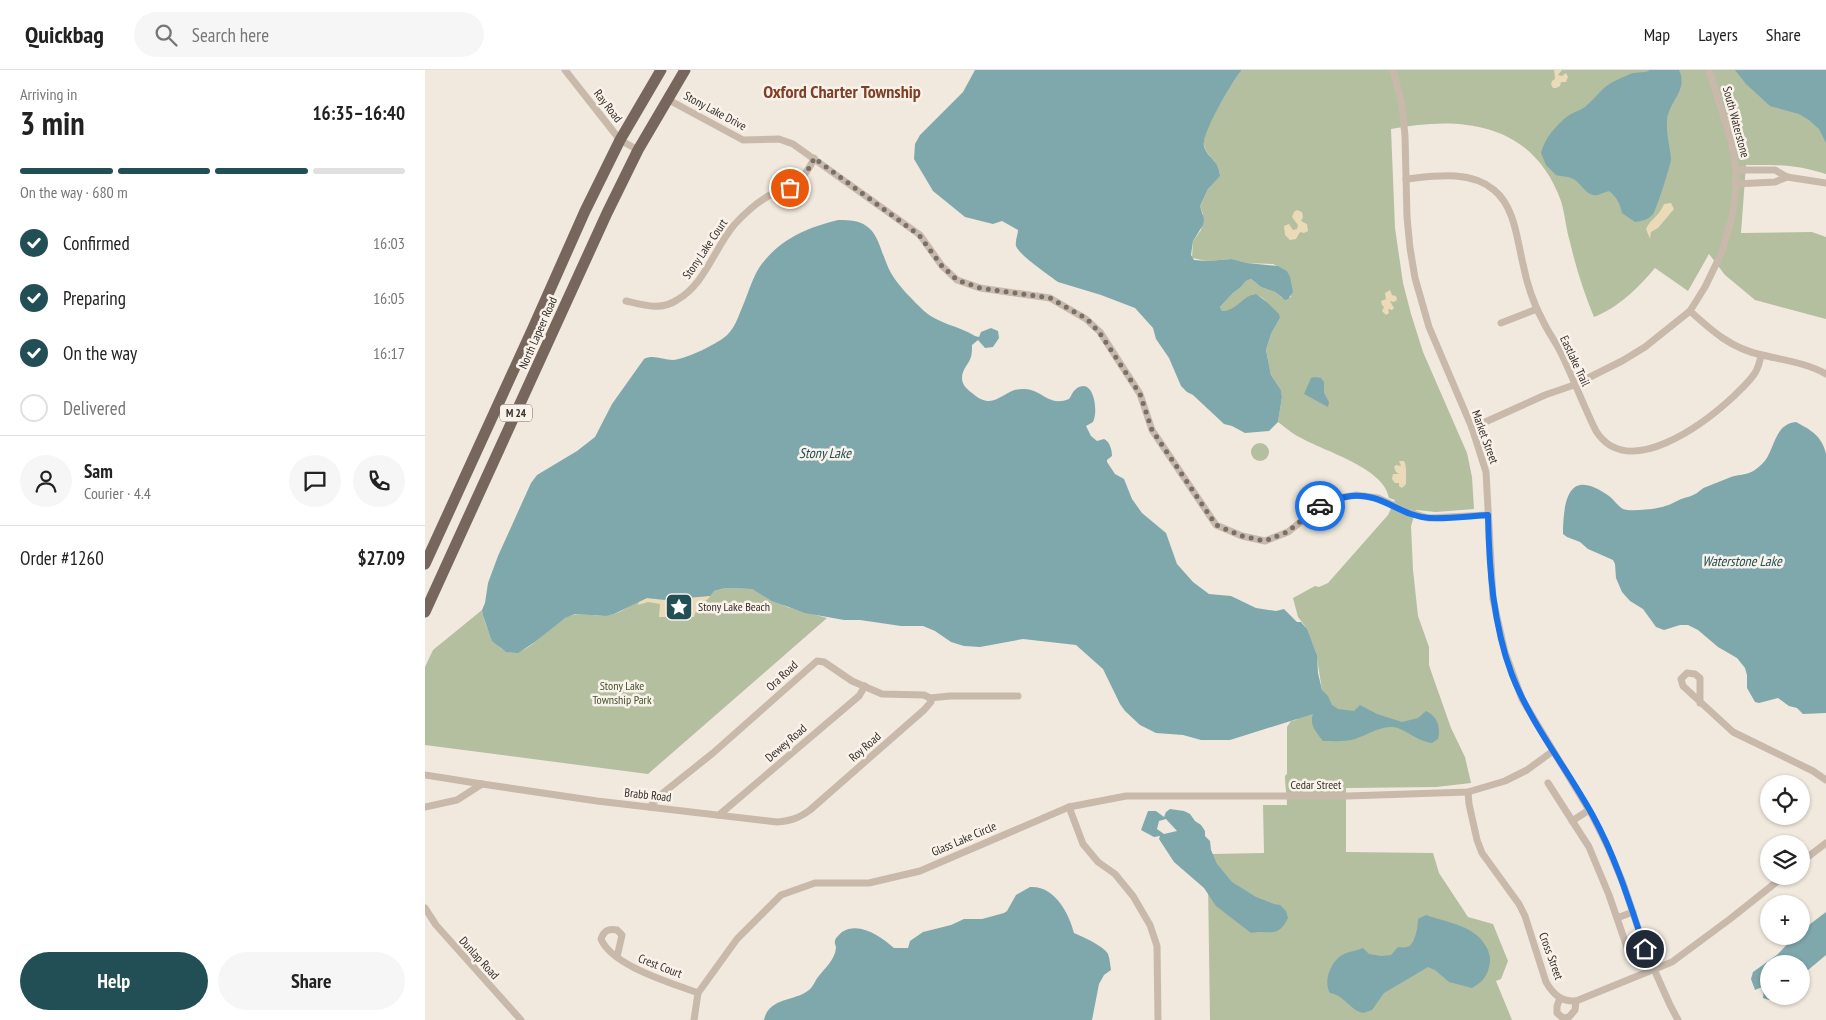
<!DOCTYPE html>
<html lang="en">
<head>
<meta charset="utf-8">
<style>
	:root { --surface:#fff; --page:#f6f6f6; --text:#222; --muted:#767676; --line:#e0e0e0; --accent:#224f55 }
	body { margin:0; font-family:"PT Sans Narrow",sans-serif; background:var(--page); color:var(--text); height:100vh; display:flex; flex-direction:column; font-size:19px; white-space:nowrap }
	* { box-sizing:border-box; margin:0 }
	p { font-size:16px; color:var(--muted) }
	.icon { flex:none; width:28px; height:28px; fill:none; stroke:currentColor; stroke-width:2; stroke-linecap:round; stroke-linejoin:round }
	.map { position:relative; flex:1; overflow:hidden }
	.drawer { display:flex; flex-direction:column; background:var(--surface); width:425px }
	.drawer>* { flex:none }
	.buttons { position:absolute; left:1335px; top:705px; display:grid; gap:10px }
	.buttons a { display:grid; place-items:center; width:50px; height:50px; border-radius:50%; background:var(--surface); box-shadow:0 1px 4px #0004; font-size:25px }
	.pin { position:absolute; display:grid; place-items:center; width:42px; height:42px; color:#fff; margin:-21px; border:2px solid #fff; border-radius:50%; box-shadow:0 1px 5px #0007 }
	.courier { position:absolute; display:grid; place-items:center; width:50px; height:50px; margin:-25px; border:4px solid #1a73e8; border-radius:50%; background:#fff; color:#222; box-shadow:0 1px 6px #0007 }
	.overview em { font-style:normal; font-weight:700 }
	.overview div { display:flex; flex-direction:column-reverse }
	.overview { display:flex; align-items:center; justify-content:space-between; height:85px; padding:0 20px }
	h1 { font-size:32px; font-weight:700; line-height:38px }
	.bar { display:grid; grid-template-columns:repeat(4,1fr); gap:8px 5px; align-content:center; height:60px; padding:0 20px }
	.bar i { height:6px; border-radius:4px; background:var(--line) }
	.bar .active { background:var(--accent) }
	.bar p { grid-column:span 4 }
	.line { display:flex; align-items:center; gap:12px; padding:0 20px; border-top:1px solid var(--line) }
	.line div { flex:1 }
	.round { display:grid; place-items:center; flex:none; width:52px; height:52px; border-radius:26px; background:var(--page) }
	ol { padding:0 20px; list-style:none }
	li { display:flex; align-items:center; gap:15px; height:55px }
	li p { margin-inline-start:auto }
	li .icon { padding:5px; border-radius:50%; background:var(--accent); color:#fff; stroke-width:4 }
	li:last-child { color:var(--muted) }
	li i { width:28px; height:28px; border:2px solid var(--line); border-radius:50% }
	.primary-button { display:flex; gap:10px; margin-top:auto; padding:10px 20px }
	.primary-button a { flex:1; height:58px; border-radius:30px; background:var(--accent); color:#fff; font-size:20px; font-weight:700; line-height:58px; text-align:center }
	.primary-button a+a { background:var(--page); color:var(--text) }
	header { display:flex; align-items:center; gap:30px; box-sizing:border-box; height:70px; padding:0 25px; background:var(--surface); border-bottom:1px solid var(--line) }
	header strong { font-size:24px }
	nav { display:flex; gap:28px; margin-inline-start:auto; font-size:18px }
	.search { width:350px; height:45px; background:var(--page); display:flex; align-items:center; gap:12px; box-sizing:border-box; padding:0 18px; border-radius:28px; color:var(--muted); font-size:19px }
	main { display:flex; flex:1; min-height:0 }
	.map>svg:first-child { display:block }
</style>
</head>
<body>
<header>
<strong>Quickbag</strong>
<div class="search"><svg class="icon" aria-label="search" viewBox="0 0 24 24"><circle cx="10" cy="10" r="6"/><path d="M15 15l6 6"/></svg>Search here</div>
<nav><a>Map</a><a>Layers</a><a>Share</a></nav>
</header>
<main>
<section class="drawer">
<div class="overview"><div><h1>3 min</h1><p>Arriving in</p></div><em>16:35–16:40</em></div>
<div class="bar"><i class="active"></i><i class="active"></i><i class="active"></i><i></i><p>On the way · 680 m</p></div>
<ol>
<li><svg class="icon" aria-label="check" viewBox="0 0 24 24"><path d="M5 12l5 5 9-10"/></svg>Confirmed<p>16:03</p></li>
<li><svg class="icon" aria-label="check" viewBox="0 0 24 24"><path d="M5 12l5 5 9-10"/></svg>Preparing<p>16:05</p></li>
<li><svg class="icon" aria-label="check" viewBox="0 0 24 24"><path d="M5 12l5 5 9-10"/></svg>On the way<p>16:17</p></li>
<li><i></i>Delivered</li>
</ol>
<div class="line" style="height:90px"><a class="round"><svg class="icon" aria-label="person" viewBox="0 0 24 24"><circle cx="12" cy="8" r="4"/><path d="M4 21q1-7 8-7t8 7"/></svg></a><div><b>Sam</b><p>Courier · 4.4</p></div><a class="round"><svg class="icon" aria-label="chat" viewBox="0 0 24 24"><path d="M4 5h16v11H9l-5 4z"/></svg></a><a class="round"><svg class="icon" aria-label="phone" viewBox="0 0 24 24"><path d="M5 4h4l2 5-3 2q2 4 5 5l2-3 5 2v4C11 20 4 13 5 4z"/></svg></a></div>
<div class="line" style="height:65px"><div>Order #1260</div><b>$27.09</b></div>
<div class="primary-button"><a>Help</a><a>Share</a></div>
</section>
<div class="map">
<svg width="1401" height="950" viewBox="0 0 1401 950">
	<rect width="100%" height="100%" fill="#f1e9de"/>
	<g fill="#b3bf9f">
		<path d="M817,0H1401V104C1370,94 1353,95 1321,95L1316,163L1387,162L1401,167V249L1330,230L1300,205L1284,184L1263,221L1230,198C1214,217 1193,238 1169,247C1159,223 1151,198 1145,172C1141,159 1140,144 1136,131C1108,53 1038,45 966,59L970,158L978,213L986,244L998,282L1042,383L1047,407L1049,439L1011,442L991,440L986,456L988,500L993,546L1004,577V595L1007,604L1026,658L1040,687L1046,713L1011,717L921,718V782L1008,783L1014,803L1043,847L1068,854L1083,891L1076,909L1071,911L1087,950H785L783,811L787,784L839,783L838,735H862C862,724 860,716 860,706L862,704V657L866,651L871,650L897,620L891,582L880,556L873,547L868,528L890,516L894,517L903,513L963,445L970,430L964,428C960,399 902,382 878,369C869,365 861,358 853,352L857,327L856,320L846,305L841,280L846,264L855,248C848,239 840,226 828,224L807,240L797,241L795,237L808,223L815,218L821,211L826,209L836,217L850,222L857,228L866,227L862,201L848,194L822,193L807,189L782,191L767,188L768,171L776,160L778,144L775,136L783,119L795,105C795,92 782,88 779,75C776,63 808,10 817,0Z"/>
		<circle cx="835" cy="382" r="9"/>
		<path d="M301,518L327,519L362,537L402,548L223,704L0,675V597L8,580L57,540C58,552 70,580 84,582C108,585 122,554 144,546C159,541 173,549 189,544C200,541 210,530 223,528C229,528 235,530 242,530C262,529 281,523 301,518Z"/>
	</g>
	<g fill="#eadab7">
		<path d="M1129,0H1137L1133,5L1137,6L1141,3L1143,7L1141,12H1136L1135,16L1131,18H1128L1126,14L1127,11L1130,9Z"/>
		<path d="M1246,133L1249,139L1233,158L1226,162L1225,169L1221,159C1226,148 1234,147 1239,134Z"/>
		<path d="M872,140L877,142L878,147L876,151L882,154L883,161L879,163L875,162L871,169L865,170L860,165L859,156L864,154L868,160L872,159L873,155L867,147L869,142Z"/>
		<path d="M965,220L967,225L971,226L972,230L969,232L965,231L969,238L967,240L963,239L964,243L961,245L957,241L959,237L957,235L956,231L961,229L960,223Z"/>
		<path d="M974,391H979C982,395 981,408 981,414L977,418L974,416V413H970L967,409L968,404H974L971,402L969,397L971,395L976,396Z"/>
		<path d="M276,526H285L284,528L272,538L269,547H234L235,534L223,532L213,535L214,531L222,528L240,530Z"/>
	</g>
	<g fill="#7fa8ac" fill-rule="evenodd">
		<path d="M550,0H817C808,10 776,64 779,76C782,88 795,91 795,106L783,119L775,136L779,149L778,155L768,171L766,185L769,190L782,191L807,189L822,193L853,196L862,201L865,207L868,222L863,229L860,230L850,222L836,217L826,209L821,211L815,218L808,223L795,237L797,241C812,241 818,225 831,224L842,232L854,244L855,248L846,264L841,280L846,305L856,320L857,327L853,352L844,361L820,363L807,356L799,354L768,325L762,322L756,316L744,288L731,269L728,258L710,238L676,225L633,212C625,206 594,185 591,176C590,170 593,165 593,160L577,151L568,154L540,147L508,121L489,89L490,74L495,65L538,22Z"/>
		<path d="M1225,0H1254C1264,20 1243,32 1242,51C1241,63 1245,77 1246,89C1246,94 1231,141 1228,144C1223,150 1217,151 1210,152L1197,143C1195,134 1192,127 1184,121C1180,122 1176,124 1173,125C1162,127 1157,115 1150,110C1144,106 1138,107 1131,105L1121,95L1116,83C1120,68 1130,56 1143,46C1148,42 1155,41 1160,37C1166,32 1171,26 1176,21C1183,13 1194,9 1203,5C1210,1 1218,4 1225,0Z"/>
		<path d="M1310,0H1401V73L1394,59L1384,50L1374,44L1345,36L1321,14Z"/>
		<path d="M413,150C456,148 451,175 466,203C474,217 488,230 499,241C514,254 534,256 550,266L554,267L556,262L566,258L573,261L574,268L568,277L560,278L553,270L547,275C547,279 547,283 546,287C544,294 537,299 537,308C537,315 542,319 547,323C571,344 577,317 600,319C618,320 623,337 644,329C647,325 647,322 651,319C668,306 674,340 668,352L661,356L666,366L672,371L679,369C685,372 687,380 687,386L682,390V392L690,404L699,409L707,429L717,443L741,463L752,494L768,512L784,524L806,526L831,538L851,541L859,539L872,552H876L882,559L892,585L893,603L897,620L903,626L907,635L913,639L929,641L935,635L952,644L977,652L993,648L1001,641C1012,646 1016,657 1013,669L1007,673C991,671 978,657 967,657C953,657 942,665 930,669C920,672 908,671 898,671C891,662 884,655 888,644L805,670H776L758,665L731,663L715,655L700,641L695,634L678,599L651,575L598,569L555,577L539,576L526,572L510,561L498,556H476L435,550H419L380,543L347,531L327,519L301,518L289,521L285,526L240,530L222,528L189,544L181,546L150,544L140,548L110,572L93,583L81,582L67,571L58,546L57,540L60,533L63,513L73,486L106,413L112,405L152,381L170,367L187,334L219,289C228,284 238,290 248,290C261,289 287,276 297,269C310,261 313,246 319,233C324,221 328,206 336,195C355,169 384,157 413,150Z"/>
		<path d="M890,307L896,308L899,312V323L904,332L903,337L879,324L886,308Z"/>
		<path d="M1371,352C1386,360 1397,366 1401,384V643L1378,644L1372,638L1364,636L1353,628L1334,633L1330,632L1322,618V605L1320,598L1312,588L1293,577L1273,560L1263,555H1255L1239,560L1231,557L1218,539L1205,531L1197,522L1191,508L1190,494L1188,490L1163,479L1155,472L1142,467L1138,464V460C1139,425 1146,399 1184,426C1189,430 1193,436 1198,439C1205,442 1233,439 1240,436C1245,435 1249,432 1254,430C1260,427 1266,427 1272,423C1275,421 1277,418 1281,417C1289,414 1298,410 1306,407C1320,403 1325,406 1337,394C1350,382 1348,354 1371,352Z"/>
		<path d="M745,739L759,741L765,744L770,751L776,755L780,761V766L785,771L786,780L792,794L807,812L831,827L849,834L855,835L861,841L863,848C852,870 844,859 826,863L791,836L779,818L749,792L734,769L735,766L729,767L716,760L723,741H731L739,747L741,742ZM741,749L752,761L739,764L732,759L734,751Z"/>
		<path d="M605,817C629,815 644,843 649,863C658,867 679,876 683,884C685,889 685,895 686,900L679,905L674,914L667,950H339C344,927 369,932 384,920C388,917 390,911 393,907C399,899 410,890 411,878C411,875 409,874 410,871C410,868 415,864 417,862C435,851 456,867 469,878C471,878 482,878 483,878L485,871L498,862L526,855L539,849H557L579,843L582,841L591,825Z"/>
		<path d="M1401,842V885L1376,906V894H1344V926H1350L1344,930L1338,928L1339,918L1337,917L1330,920L1326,909L1328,902L1352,885L1370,866H1376V861Z"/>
		<path d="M1001,845C1023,853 1050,855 1062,878C1065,885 1066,890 1064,897C1062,907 1056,913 1047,918L1024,912L1010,900L1003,897L959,923L947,940L938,943C925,940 919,925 905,923C898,911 906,890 919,884C925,881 932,881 938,878L944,884L956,886L966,885L973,877C976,877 979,878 982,877C990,876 993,856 993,849Z"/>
	</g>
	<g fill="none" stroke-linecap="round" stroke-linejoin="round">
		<g stroke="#c8b9ab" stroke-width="7">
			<path d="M140,0L195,70L213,80"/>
			<path d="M968,0L977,35L980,66L982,147L985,178L990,208L1004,257L1047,358L1061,402L1068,529L1080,582L1097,629L1167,745L1183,777L1198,813L1220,879L1245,935L1253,950"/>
			<path d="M242,29L318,70L354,69L368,74L495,165L517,196L532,210L555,218L625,228L661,249L675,262L715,324L727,360L791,455L817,466L840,471L863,462L903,430L931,425L953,428L980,441L1003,448L1063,445"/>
			<path d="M1311,100H1350L1362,107L1401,113"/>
			<path d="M981,109C1010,106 1045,100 1069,120C1090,137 1092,170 1098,194C1102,214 1108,233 1118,251C1123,262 1130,271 1135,281C1148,307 1158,335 1171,361C1203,412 1280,353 1309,326C1316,319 1324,312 1330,303C1333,298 1335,291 1336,285"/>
			<path d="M1310,114L1350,112L1362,107"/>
			<path d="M201,231C218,235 236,241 252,230C280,214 289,179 309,155C320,143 335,129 351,122C355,120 361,120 365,118C375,111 385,99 389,88"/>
			<path d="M1265,241C1287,261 1307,279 1337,285C1358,290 1382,293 1401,304"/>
			<path d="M1076,253L1112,239"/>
			<path d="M1047,358L1120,325L1149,315L1197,291L1220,277L1265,241L1280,217L1297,182L1307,147L1311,119V100L1306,70L1284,0"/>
			<path d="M1275,633V608L1270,604L1262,603L1256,609L1258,616L1308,662L1388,701L1401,710"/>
			<path d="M0,705L57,714"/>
			<path d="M1123,713L1164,777L1184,825L1206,889"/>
			<path d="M1043,722L1044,734L1052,770L1057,783L1094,834L1100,846L1121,912C1128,924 1136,932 1151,931L1247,892L1305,849L1359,806"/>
			<path d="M0,737L32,730L57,714L172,731L352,752C366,751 374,748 385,740L499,640L506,632L505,628"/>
			<path d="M225,737L233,727L288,683L392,591L399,592L427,611L457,624L499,625L505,628L525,626H593"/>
			<path d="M644,737L701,726H923L1043,722L1080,711L1102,700L1128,681"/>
			<path d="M294,745L434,626L440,616"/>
			<path d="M1147,751L1164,740"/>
			<path d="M1376,792L1401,773"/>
			<path d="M0,838L11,855L96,950"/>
			<path d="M1192,848L1208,842"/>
			<path d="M192,887L197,865L192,860C183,858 179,861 176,869C187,896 247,913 273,923"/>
			<path d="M1135,928L1132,936V943L1138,948L1144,947L1150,940L1151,931"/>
			<path d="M269,950L273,923L312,869L356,825L390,813H444L495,801L644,737L658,774L673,792L690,804L708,826L725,855L732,876L733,950"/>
		</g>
		<g stroke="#77665c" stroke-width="11">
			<path d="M0,494L108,258L160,141L195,70L236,0"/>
			<path d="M0,542L182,143L213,80L260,0"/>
		</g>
	</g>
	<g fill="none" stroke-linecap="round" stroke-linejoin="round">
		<path stroke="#776f68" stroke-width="5" stroke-dasharray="0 9" d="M365,118L386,96L389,88L494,165L517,196L532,210L555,218L625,228L662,249L674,262L715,324L727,360L791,455L817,466L840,471L862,462L895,436"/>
		<path stroke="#1a73e8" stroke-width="6" d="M895,436C903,430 910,429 920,427C957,420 972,446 1005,448C1024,449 1044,446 1063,445C1064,498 1068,555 1087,605C1107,656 1142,698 1168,746C1191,788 1205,834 1220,879"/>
	</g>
	<defs>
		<g id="sight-square" transform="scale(1.4375)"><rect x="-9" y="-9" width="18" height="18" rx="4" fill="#224f55" stroke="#f9f2ea"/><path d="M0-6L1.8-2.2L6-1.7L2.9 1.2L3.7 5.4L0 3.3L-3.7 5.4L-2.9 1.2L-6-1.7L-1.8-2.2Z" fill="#fff"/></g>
	</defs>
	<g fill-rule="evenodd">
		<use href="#sight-square" x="254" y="537"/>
	</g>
	<g text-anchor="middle" stroke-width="5" stroke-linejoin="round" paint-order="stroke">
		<rect fill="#f9f2ea" stroke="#706963" stroke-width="1" x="75" y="334.5" width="32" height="17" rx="4"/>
		<g font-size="11" font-weight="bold" fill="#362e29">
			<text x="91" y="347">M 24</text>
		</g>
		<g font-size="12" fill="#362e29" stroke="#f9f2ea">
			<text transform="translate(183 36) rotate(52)" y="4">Ray Road</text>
			<text transform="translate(290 41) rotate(28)" y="4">Stony Lake Drive</text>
			<text transform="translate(1311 52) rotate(75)" y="4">South Waterstone</text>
			<text transform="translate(280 179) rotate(-56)" y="4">Stony Lake Court</text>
			<text transform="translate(113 263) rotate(-66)" y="4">North Lapeer Road</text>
			<text transform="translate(1150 291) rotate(65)" y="4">Eastlake Trail</text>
			<text transform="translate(1060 367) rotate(70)" y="4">Market Street</text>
			<text transform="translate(357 606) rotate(-43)" y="4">Ora Road</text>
			<text transform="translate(361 673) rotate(-41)" y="4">Dewey Road</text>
			<text transform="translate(440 677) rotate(-41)" y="4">Roy Road</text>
			<text x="891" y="719">Cedar Street</text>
			<text transform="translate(223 725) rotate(6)" y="4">Brabb Road</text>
			<text transform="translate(539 769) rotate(-23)" y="4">Glass Lake Circle</text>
			<text transform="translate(1126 886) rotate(70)" y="4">Cross Street</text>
			<text transform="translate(54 888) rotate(48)" y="4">Dunlap Road</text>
			<text transform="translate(235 896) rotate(21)" y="4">Crest Court</text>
		</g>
		<g font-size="12" fill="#362e29" stroke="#f9f2ea" text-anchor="start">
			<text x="273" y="541">Stony Lake Beach</text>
		</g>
		<g font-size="12" fill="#44532f" stroke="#f9f2ea">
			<text x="197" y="620">Stony Lake<tspan x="197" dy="14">Township Park</tspan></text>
		</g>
		<g font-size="14" font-style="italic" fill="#224f55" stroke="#f9f2ea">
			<text x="400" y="388">Stony Lake</text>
			<text x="1317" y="496">Waterstone Lake</text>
		</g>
		<g font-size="18" font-weight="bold" fill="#7f4028" stroke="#f9f2ea">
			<text x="417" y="28">Oxford Charter Township</text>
		</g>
	</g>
</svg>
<div class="buttons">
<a><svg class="icon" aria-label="locate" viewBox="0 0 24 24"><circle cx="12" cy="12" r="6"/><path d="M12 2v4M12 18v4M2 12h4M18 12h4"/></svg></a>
<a><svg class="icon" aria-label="layers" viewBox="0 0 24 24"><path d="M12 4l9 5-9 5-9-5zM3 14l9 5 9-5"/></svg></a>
<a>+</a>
<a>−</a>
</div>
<div class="pin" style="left:365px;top:118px;background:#ea580c"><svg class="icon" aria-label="bag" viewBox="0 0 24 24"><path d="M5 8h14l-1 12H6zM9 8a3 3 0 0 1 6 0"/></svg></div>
<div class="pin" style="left:1220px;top:879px;background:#1f2937"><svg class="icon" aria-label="home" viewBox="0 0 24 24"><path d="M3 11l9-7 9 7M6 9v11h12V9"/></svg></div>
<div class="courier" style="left:895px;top:436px"><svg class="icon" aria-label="car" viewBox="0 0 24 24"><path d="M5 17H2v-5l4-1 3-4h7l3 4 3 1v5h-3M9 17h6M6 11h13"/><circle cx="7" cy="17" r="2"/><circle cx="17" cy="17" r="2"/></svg></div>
</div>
</main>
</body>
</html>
